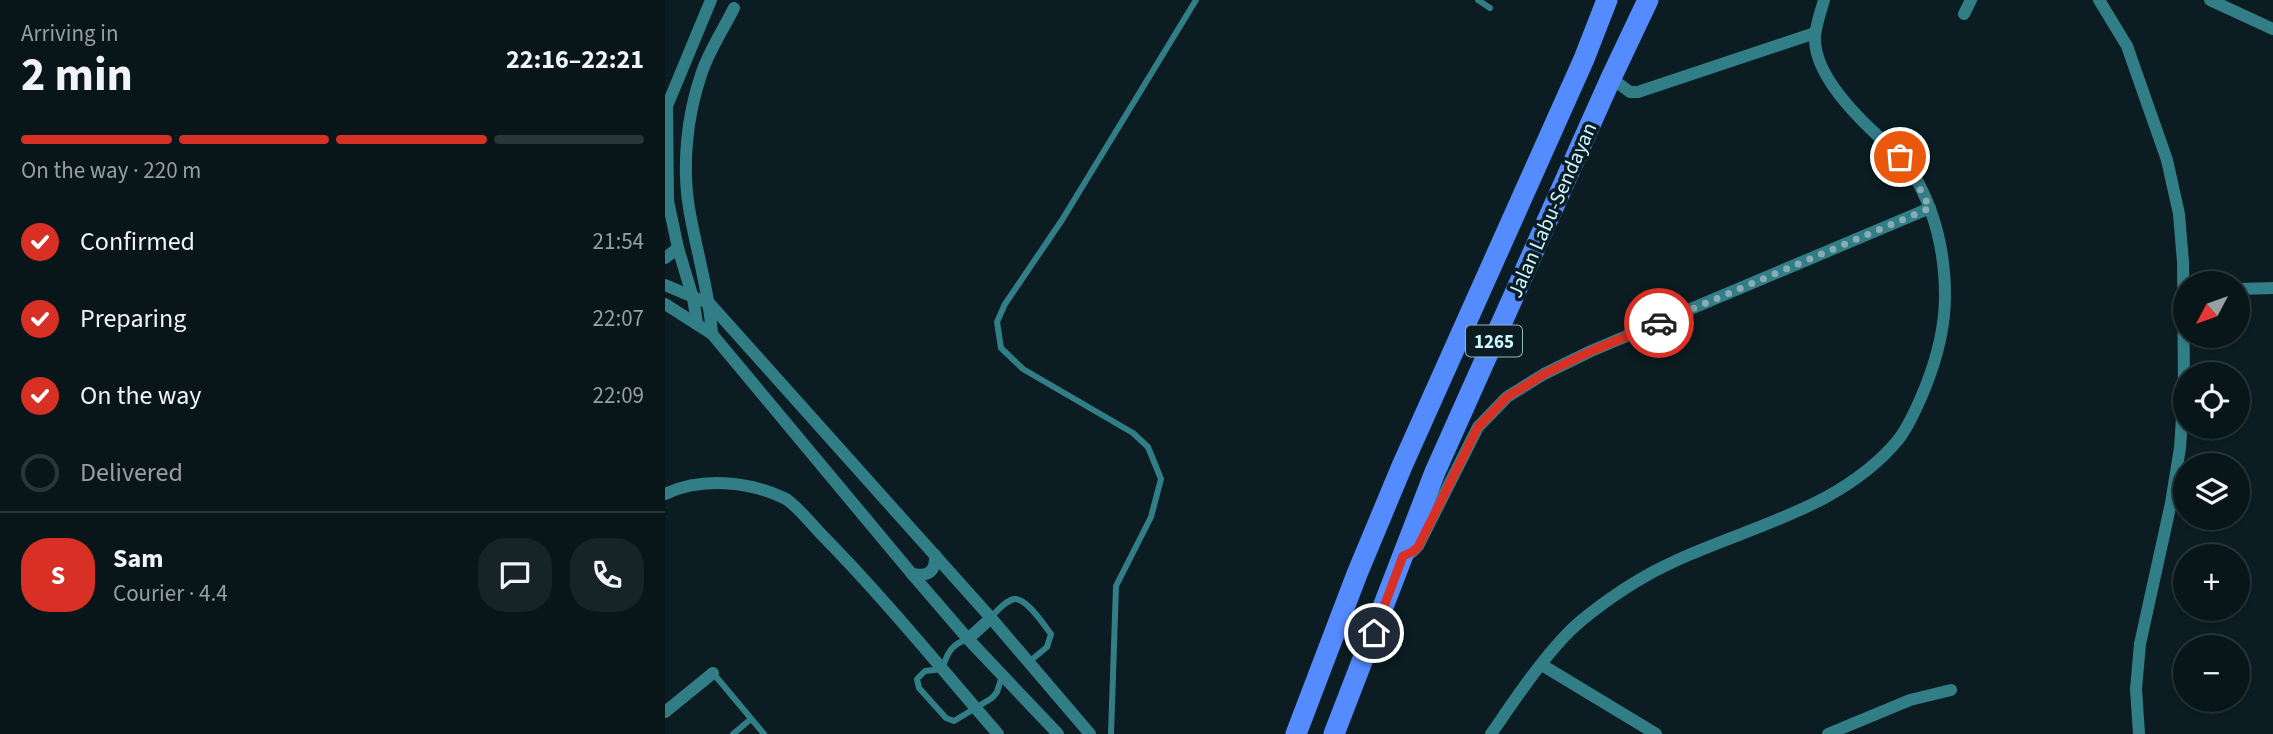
<!DOCTYPE html>
<html lang="en">
<head>
<meta charset="utf-8">
<style>
	:root { --surface:#08161a; --page:#162327; --text:#f1f3f6; --muted:#989fa2; --line:#293539; --accent:#d93025 }
	body { margin:0; font-family:"Source Sans 3",sans-serif; background:var(--page); color:var(--text); height:100vh; display:flex; flex-direction:column; font-size:26px; white-space:nowrap }
	* { box-sizing:border-box; margin:0 }
	p { font-size:23px; color:var(--muted) }
	.icon { flex:none; width:38px; height:38px; fill:none; stroke:currentColor; stroke-width:2; stroke-linecap:round; stroke-linejoin:round }
	.map { position:relative; flex:1; overflow:hidden }
	.drawer { display:flex; flex-direction:column; background:var(--surface); width:665px }
	.drawer>* { flex:none }
	.needle { width:46px; rotate:229deg }
	.buttons { position:absolute; left:1508px; top:271px; display:grid; gap:14px }
	.buttons a { display:grid; place-items:center; width:77px; height:77px; border-radius:50%; background:var(--surface); box-shadow:0 2px 5px #0004,0 0 0 2px var(--line); font-size:35px }
	.pin { position:absolute; display:grid; place-items:center; width:60px; height:60px; color:#fff; margin:-30px; border:4px solid #fff; border-radius:50%; box-shadow:0 2px 7px #0007 }
	.courier { position:absolute; display:grid; place-items:center; width:70px; height:70px; margin:-35px; border:5px solid #d93025; border-radius:50%; background:#fff; color:#222; box-shadow:0 2px 9px #0007 }
	.headline em { font-style:normal; font-weight:700 }
	.headline div { display:flex; flex-direction:column-reverse }
	.headline { display:flex; align-items:center; justify-content:space-between; height:119px; padding:0 21px }
	h1 { font-size:46px; font-weight:700; line-height:52px }
	.bar { display:grid; grid-template-columns:repeat(4,1fr); gap:10px 7px; align-content:center; height:84px; padding:0 21px }
	.bar i { height:9px; border-radius:5px; background:var(--line) }
	.bar .selected { background:var(--accent) }
	.bar p { grid-column:span 4 }
	.line { display:flex; align-items:center; gap:18px; padding:0 21px; border-top:2px solid var(--line) }
	.line div { flex:1 }
	.round { display:grid; place-items:center; flex:none; width:74px; height:74px; border-radius:28px; background:var(--page) }
	ol { padding:0 21px; list-style:none }
	li { display:flex; align-items:center; gap:21px; height:77px }
	li p { margin-inline-start:auto }
	li .icon { padding:7px; border-radius:50%; background:var(--accent); color:#fff; stroke-width:4 }
	li:last-child { color:var(--muted) }
	li i { width:38px; height:38px; border:4px solid var(--line); border-radius:50% }
	main { display:flex; flex:1; min-height:0 }
	.map>svg:first-child { display:block }
</style>
</head>
<body>
<main>
<section class="drawer">
<div class="headline"><div><h1>2 min</h1><p>Arriving in</p></div><em>22:16–22:21</em></div>
<div class="bar"><i class="selected"></i><i class="selected"></i><i class="selected"></i><i></i><p>On the way · 220 m</p></div>
<ol>
<li><svg class="icon" aria-label="check" viewBox="0 0 24 24"><path d="M5 12l5 5 9-10"/></svg>Confirmed<p>21:54</p></li>
<li><svg class="icon" aria-label="check" viewBox="0 0 24 24"><path d="M5 12l5 5 9-10"/></svg>Preparing<p>22:07</p></li>
<li><svg class="icon" aria-label="check" viewBox="0 0 24 24"><path d="M5 12l5 5 9-10"/></svg>On the way<p>22:09</p></li>
<li><i></i>Delivered</li>
</ol>
<div class="line" style="height:126px"><b class="round" style="background:var(--accent);color:#fff">S</b><div><b>Sam</b><p>Courier · 4.4</p></div><a class="round"><svg class="icon" aria-label="chat" viewBox="0 0 24 24"><path d="M4 5h16v11H9l-5 4z"/></svg></a><a class="round"><svg class="icon" aria-label="phone" viewBox="0 0 24 24"><path d="M5 4h4l2 5-3 2q2 4 5 5l2-3 5 2v4C11 20 4 13 5 4z"/></svg></a></div>
</section>
<div class="map">
<svg width="1608" height="734" viewBox="0 0 1608 734">
	<rect width="100%" height="100%" fill="#0b1d22"/>
	<g fill="none" stroke-linecap="round" stroke-linejoin="round">
		<g stroke="#327e86" stroke-width="6">
			<path d="M813,0L825,8"/>
			<path d="M326,617C332,611 340,601 349,599C361,597 379,625 386,634L382,647L364,662"/>
			<path d="M303,639C286,644 282,654 277,669L260,671L252,679L254,688L281,718L289,721L327,698L332,692L337,676"/>
			<path d="M48,673L99,734"/>
			<path d="M68,734L86,719"/>
			<path d="M446,734L451,586L486,517L496,479L483,447L468,433L358,369L336,348L332,322L340,304L397,220L531,0"/>
		</g>
		<g stroke="#327e86" stroke-width="12">
			<path d="M1434,0L1462,46L1502,160L1514,214L1518,262L1519,387L1515,448L1506,503L1475,644L1471,689L1474,734"/>
			<path d="M1545,0L1608,29"/>
			<path d="M1299,14L1306,0"/>
			<path d="M946,78L965,92H973L1150,33"/>
			<path d="M0,258L13,248"/>
			<path d="M0,285L45,304L326,618L425,734"/>
			<path d="M1573,289L1608,288"/>
			<path d="M0,304L47,334L247,574L303,639L393,734"/>
			<path d="M32,323L28,298L13,248L3,201L2,106L46,0"/>
			<path d="M47,334C44,290 31,250 24,208C17,165 22,116 36,75C43,52 58,30 69,8"/>
			<path d="M0,494C36,477 83,481 119,498C130,503 147,525 157,535C219,598 275,667 333,734"/>
			<path d="M738,556L747,552L753,546L813,427L842,397L879,374L926,351L1265,208"/>
			<path d="M247,574C263,577 271,572 270,555"/>
			<path d="M303,639L326,618"/>
			<path d="M877,665L991,734"/>
			<path d="M0,712L48,673"/>
			<path d="M826,734C849,701 872,666 899,637C917,617 956,590 979,577C1063,529 1169,517 1233,440C1244,426 1253,405 1260,388C1272,358 1280,329 1280,296C1280,251 1270,209 1246,170C1237,157 1224,147 1213,136C1188,113 1148,72 1150,36C1151,24 1156,11 1159,0"/>
			<path d="M1163,734L1245,700L1286,690"/>
		</g>
		<g stroke="#548bff" stroke-width="21">
			<path d="M631,734L692,574L737,466L919,59L942,0"/>
			<path d="M669,734L770,472L946,78L983,0"/>
		</g>
	</g>
	<g fill="none" stroke-linecap="round" stroke-linejoin="round">
		<path stroke="#89abb2" stroke-width="7" stroke-dasharray="0 12.6" d="M994,323L1265,208L1245,170L1235,157"/>
		<path stroke="#d93025" stroke-width="9" d="M709,633L738,556L747,552L753,547L813,427L842,397L879,374L926,351L994,323"/>
	</g>
	<g text-anchor="middle" stroke-width="7" stroke-linejoin="round" paint-order="stroke">
		<rect fill="#0b1d22" stroke="#93b6bd" stroke-width="2" x="801" y="325.5" width="56" height="31" rx="5"/>
		<g font-size="19" font-weight="bold" fill="#cdf7ff">
			<text x="829" y="348">1265</text>
		</g>
		<g font-size="21" fill="#cdf7ff" stroke="#0b1d22">
			<text transform="translate(887 210) rotate(-66)" y="7">Jalan Labu-Sendayan</text>
		</g>
	</g>
</svg>
<div class="buttons">
<a><svg class="needle" viewBox="-14 -14 28 28"><path d="M0-13l5 13h-10z" fill="#e53935"/><path d="M0 13l5-13h-10z" fill="#989fa2"/></svg></a>
<a><svg class="icon" aria-label="locate" viewBox="0 0 24 24"><circle cx="12" cy="12" r="6"/><path d="M12 2v4M12 18v4M2 12h4M18 12h4"/></svg></a>
<a><svg class="icon" aria-label="layers" viewBox="0 0 24 24"><path d="M12 4l9 5-9 5-9-5zM3 14l9 5 9-5"/></svg></a>
<a>+</a>
<a>−</a>
</div>
<div class="pin" style="left:1235px;top:157px;background:#ea580c"><svg class="icon" aria-label="bag" viewBox="0 0 24 24"><path d="M5 8h14l-1 12H6zM9 8a3 3 0 0 1 6 0"/></svg></div>
<div class="pin" style="left:709px;top:633px;background:#1f2937"><svg class="icon" aria-label="home" viewBox="0 0 24 24"><path d="M3 11l9-7 9 7M6 9v11h12V9"/></svg></div>
<div class="courier" style="left:994px;top:323px"><svg class="icon" aria-label="car" viewBox="0 0 24 24"><path d="M5 17H2v-5l4-1 3-4h7l3 4 3 1v5h-3M9 17h6M6 11h13"/><circle cx="7" cy="17" r="2"/><circle cx="17" cy="17" r="2"/></svg></div>
</div>
</main>
</body>
</html>
